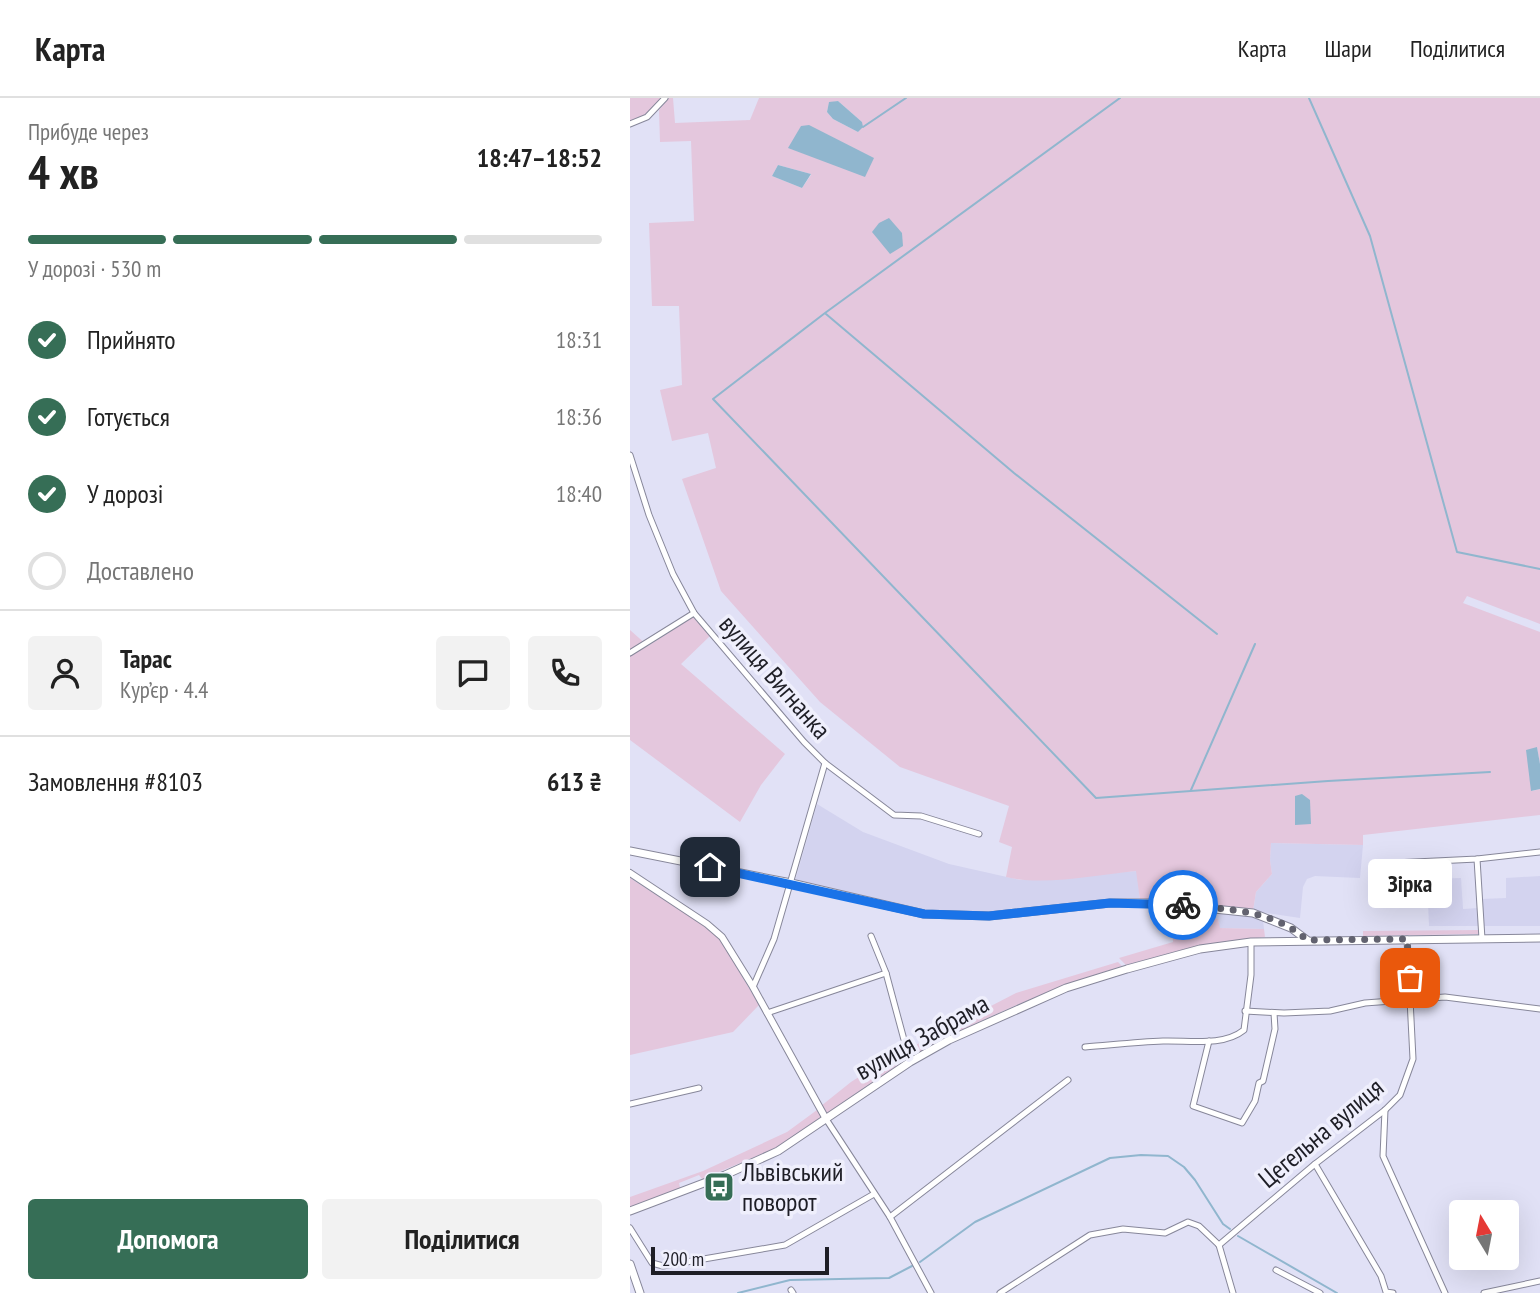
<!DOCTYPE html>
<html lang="uk">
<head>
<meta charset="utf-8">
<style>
	:root { --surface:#fff; --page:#f2f2f2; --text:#222; --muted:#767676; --line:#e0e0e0; --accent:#366e56 }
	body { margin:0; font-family:"PT Sans Narrow",sans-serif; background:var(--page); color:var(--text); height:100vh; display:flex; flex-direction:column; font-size:26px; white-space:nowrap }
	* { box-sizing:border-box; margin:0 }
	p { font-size:23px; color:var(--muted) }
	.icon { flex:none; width:38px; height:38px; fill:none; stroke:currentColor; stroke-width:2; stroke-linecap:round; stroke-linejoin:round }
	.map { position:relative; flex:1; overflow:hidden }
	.panel { display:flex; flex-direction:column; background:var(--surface); width:630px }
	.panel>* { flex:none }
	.needle { width:46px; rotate:350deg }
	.tools { position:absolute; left:819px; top:1102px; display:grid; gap:14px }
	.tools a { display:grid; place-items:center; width:70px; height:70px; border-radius:7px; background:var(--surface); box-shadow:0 7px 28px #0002; font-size:35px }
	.scale { position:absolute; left:21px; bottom:18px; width:178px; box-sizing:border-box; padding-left:7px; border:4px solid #1e1e26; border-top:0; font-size:19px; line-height:24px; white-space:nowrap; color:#1e1e26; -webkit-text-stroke:5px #efeffc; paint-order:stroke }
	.pin { position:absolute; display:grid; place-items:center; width:60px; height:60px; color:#fff; margin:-30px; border-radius:14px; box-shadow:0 4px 10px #0006 }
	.courier { position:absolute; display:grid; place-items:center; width:70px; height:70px; margin:-35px; border:5px solid #1a73e8; border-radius:50%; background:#fff; color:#222; box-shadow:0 2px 9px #0007 }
	.bubble { position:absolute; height:49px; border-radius:7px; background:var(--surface); box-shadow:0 7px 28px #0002; font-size:23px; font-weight:600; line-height:49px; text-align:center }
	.head em { font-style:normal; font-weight:600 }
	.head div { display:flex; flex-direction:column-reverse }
	.head { display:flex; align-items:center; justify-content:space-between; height:119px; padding:0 28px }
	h1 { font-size:46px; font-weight:600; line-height:52px }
	.bar { display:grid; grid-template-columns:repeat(4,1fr); gap:10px 7px; align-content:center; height:84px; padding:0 28px }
	.bar i { height:9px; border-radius:5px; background:var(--line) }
	.bar .on { background:var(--accent) }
	.bar p { grid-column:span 4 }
	.line { display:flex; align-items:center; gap:18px; padding:0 28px; border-top:2px solid var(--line) }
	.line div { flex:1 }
	.round { display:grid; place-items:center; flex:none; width:74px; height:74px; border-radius:7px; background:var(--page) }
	ol { padding:0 28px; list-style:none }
	li { display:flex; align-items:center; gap:21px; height:77px }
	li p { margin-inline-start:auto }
	li .icon { padding:7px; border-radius:50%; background:var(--accent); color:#fff; stroke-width:4 }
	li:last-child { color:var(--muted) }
	li i { width:38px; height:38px; border:4px solid var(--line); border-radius:50% }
	.primary-button { display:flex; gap:14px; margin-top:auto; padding:14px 28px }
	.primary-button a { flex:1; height:80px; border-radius:7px; background:var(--accent); color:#fff; font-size:28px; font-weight:600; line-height:80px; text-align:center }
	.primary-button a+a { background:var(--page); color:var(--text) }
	header { display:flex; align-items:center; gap:42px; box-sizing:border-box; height:98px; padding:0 35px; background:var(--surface); border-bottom:2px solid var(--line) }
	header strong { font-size:33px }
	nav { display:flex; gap:38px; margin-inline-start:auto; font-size:24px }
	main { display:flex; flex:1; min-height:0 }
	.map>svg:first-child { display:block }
</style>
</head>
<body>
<header>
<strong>Карта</strong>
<nav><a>Карта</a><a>Шари</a><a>Поділитися</a></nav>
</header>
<main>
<section class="panel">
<div class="head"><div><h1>4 хв</h1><p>Прибуде через</p></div><em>18:47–18:52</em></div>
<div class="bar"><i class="on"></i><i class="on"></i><i class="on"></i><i></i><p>У дорозі · 530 m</p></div>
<ol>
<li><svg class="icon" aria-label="check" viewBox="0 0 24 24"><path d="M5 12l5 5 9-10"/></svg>Прийнято<p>18:31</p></li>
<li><svg class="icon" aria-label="check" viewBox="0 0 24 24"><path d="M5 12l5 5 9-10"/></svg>Готується<p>18:36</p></li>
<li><svg class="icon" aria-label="check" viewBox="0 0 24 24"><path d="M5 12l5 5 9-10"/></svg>У дорозі<p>18:40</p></li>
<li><i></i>Доставлено</li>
</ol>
<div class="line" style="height:126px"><a class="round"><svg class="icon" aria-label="person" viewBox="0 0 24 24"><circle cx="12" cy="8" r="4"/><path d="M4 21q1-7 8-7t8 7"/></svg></a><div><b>Тарас</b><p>Кур’єр · 4.4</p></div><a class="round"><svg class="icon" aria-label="chat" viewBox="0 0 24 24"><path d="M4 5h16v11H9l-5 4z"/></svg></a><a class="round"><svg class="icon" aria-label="phone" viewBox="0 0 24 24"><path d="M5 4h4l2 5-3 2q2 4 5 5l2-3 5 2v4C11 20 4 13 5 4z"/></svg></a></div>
<div class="line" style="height:91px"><div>Замовлення #8103</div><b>613 ₴</b></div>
<div class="primary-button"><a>Допомога</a><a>Поділитися</a></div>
</section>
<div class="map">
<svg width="910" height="1195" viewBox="0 0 910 1195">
	<rect width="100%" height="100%" fill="#e1e1f6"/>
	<g fill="#d3d3ef">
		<path d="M187,706L233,734L319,766L390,782L507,773L510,802H480L359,815L294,813L165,783Z"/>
		<path d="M641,745L733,747L730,780L685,778L677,781L673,789L670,820L623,813L626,794L642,776L640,762Z"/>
		<path d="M910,778V828H853L851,801L876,800V780Z"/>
		<path d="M831,780L833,811L848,810L850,828H799L797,781Z"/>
		<path d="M541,809L622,818L633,822L634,831L589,830L588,821L542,818Z"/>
	</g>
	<g fill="#e4c7dd" fill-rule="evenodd">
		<path d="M0,0H33L15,17L0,24Z"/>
		<path d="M39,0H43L45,25L120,22L129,0H910V526L837,498L833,505L910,534V666L907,649L902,693L910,691V717L733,737V747L641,745L640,762L642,776L626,794L623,813L575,806L510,802L506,773C466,777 414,788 376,779L382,749L369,744L379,708L270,669L190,604L91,493L52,381L86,370L78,335L42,343L30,292L52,287L49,208H22L19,125L64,123L61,43L30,44L29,12ZM208,3L232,24V29L228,34L203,21L197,14L199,5ZM148,67L181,76V77L172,90L142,78Z"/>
		<path d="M63,519L80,538L51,566L155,656L131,687L110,724L0,642V532L18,548Z"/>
		<path d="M0,780L75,828L90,841L129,907L103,934L0,957Z"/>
		<path d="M542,818L588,821L590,830L634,831L635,839L570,847L496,867L489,860L543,844Z"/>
		<path d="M850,832V836L733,838V833Z"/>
		<path d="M488,864L492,868C418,892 348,921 281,959L278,951L386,895Z"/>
		<path d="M273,951L277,961L196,1016L191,1008L221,984Z"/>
		<path d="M187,1012L191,1019L146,1050L72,1081L69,1077L49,1085L50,1090L0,1109V1099L73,1073L157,1034Z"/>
	</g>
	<g fill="#90b6ce">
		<path d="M208,3L232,24L233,29L228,34L203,21L197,14L199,4Z"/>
		<path d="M179,27L244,60L235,79L158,50L171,28Z"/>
		<path d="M148,67L181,76L172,90L142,78Z"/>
		<path d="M259,120L272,135L273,148L260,156L242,134L249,125Z"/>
		<path d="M907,649L910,666V691L901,693L896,652Z"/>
		<path d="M672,696L680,702L681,726L665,727V698Z"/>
	</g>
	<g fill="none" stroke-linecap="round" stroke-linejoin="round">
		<g stroke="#90b6ce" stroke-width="2">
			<path d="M490,0L195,215L83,301L466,700L698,683L860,674"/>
			<path d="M679,0L740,138L827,454L910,471"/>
			<path d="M233,29L276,0"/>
			<path d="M196,216L384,375L587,536"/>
			<path d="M561,692L625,546"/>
			<path d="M608,1138L707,1195"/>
			<path d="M290,1164L345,1124L480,1060L511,1057L538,1058L554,1069L565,1082L593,1126L600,1131"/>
			<path d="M108,1195L160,1182L259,1180L282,1168"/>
		</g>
		<g stroke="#87879a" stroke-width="7">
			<g id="minor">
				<path d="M0,26L17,19L35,0"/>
				<path d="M0,357L19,417L43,476L64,515L174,644L195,665L264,717L291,718L349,736"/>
				<path d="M0,555L64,515"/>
				<path d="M847,761L852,841"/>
				<path d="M743,766L847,761L910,754"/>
				<path d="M241,838L256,875L280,964"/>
				<path d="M123,889L144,841L195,665"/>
				<path d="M615,913L654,915L700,913L735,905L815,899L910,911"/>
				<path d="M137,915L256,875"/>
				<path d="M579,943L563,1008L612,1025L625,1003L629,985L633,983L645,931L644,915"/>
				<path d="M455,949C481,947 507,944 533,943C558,942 593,949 614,932L621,877V844"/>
				<path d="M0,1006L69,990"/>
				<path d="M755,1012L753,1058L815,1195"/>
				<path d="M196,1021L260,1119L301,1195"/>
				<path d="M685,1066L751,1178L756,1194L763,1195"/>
				<path d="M260,1119L438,982"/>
				<path d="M0,1130L22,1165L33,1168L155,1147L244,1096"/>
				<path d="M589,1147L685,1066L755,1012L770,997L783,961L777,841"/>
				<path d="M589,1147L603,1195"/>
				<path d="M646,1172L690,1195"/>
				<path d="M161,1192L163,1195"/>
				<path d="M370,1195L460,1137L493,1131L535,1135L558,1124L569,1128L589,1147"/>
				<path d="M854,1195L910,1183"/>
			</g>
		</g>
		<g stroke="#87879a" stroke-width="8">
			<path id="tertiary" d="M0,775L77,826L92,839L123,889L196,1021"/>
		</g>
		<g stroke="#87879a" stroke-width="9">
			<g id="secondary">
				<path d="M0,753L161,785L294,816L359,818L480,805H526L623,815L661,830L677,842"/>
				<path d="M0,1113L95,1077L148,1053L280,964L319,942L436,890L497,871L570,851L621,844L910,840"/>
				<path d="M0,1166L10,1195"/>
			</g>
		</g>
		<use href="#minor" stroke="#fff" stroke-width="5"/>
		<use href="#tertiary" stroke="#fff" stroke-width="6"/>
		<use href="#secondary" stroke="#fff" stroke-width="7"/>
	</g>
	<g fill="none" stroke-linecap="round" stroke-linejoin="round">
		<path stroke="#62626f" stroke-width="7" stroke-dasharray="0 12.6" d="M553,807C595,811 645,812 677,842L777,841L780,880"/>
		<path stroke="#1a73e8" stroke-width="9" d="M80,769L294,816L359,818L480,805L553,807"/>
	</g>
	<defs>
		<g id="bus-square" transform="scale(1.575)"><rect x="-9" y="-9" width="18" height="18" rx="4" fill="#366e56" stroke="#efeffc"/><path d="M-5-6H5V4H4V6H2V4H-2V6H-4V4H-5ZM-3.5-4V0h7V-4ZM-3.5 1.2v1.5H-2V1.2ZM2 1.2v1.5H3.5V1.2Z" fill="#fff"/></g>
	</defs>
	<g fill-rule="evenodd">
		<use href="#bus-square" x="89" y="1089"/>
	</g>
	<g text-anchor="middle" stroke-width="7" stroke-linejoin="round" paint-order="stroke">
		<g font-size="26" fill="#1e1e26" stroke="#efeffc">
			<text transform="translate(145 579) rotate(49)" y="9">вулиця Вигнанка</text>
			<text transform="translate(292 939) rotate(-29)" y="9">вулиця Забрама</text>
			<text transform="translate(691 1035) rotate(-40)" y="9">Цегельна вулиця</text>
		</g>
		<g font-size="26" fill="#1e1e26" stroke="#efeffc" text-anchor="start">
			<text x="112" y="1083">Львівський<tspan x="112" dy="30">поворот</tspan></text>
		</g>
	</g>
</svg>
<div class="tools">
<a><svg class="needle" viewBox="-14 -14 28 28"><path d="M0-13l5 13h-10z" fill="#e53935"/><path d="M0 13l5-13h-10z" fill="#767676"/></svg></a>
</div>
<div class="scale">200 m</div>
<div class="pin" style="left:780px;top:880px;background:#ea580c"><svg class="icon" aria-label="bag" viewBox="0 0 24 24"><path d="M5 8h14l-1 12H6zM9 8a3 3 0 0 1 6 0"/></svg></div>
<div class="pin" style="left:80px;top:769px;background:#1f2937"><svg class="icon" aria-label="home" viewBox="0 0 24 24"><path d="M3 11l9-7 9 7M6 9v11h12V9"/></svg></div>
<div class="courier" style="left:553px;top:807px"><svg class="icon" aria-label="bike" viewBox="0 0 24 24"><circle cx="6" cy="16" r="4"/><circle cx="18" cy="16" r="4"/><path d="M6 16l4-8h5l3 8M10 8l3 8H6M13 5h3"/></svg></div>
<div class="bubble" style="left:738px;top:761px;width:84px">Зірка</div>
</div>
</main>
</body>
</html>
